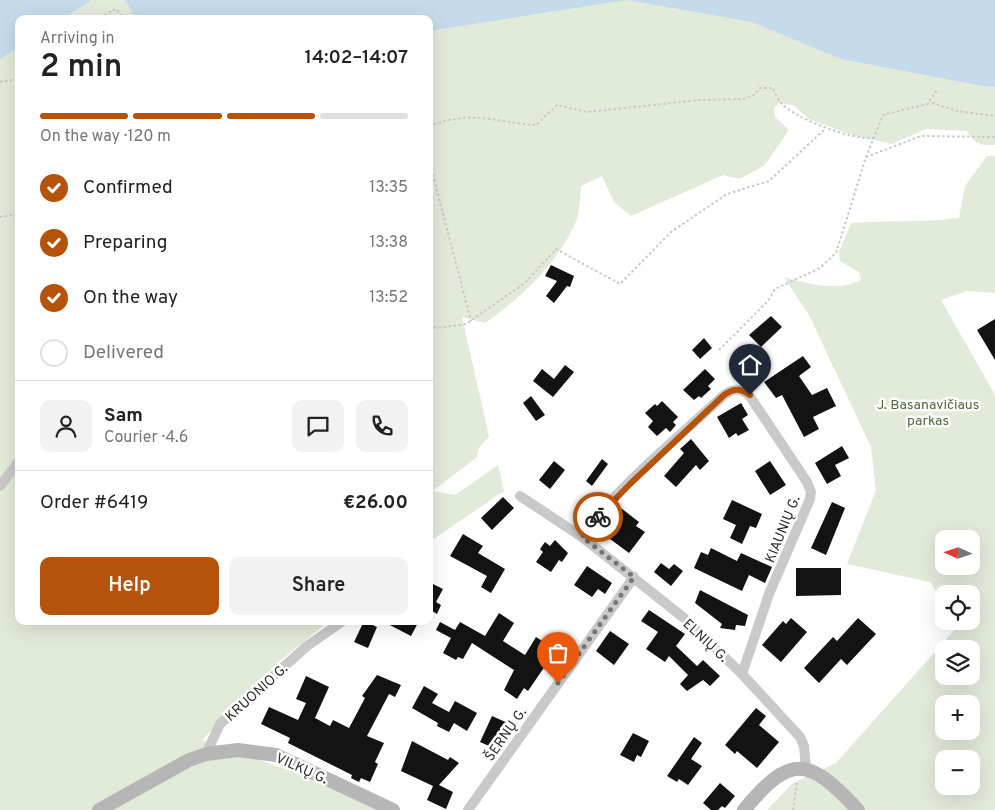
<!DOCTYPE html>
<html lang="en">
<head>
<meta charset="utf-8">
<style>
	:root { --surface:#fff; --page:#f2f2f2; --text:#222; --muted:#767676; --line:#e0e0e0; --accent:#b45309 }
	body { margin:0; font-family:Overpass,sans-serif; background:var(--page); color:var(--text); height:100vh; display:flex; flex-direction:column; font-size:19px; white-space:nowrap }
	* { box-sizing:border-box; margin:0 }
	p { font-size:16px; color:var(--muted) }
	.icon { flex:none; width:28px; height:28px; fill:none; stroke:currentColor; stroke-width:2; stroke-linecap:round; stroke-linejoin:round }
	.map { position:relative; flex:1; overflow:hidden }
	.sheet { position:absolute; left:15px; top:15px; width:418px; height:610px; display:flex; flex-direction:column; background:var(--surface); border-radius:10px; box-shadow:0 5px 20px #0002 }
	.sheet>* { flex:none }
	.needle { width:32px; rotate:273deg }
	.controls { position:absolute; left:935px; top:530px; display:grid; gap:10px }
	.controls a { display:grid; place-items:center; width:45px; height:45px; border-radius:10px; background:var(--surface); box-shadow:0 5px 20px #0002; font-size:25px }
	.pin { position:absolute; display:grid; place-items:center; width:42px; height:42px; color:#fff; margin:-51px -21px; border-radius:50% 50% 50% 0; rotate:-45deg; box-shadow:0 0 5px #0007 }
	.pin .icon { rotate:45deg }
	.courier { position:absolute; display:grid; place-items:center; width:50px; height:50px; margin:-25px; border:4px solid #b45309; border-radius:50%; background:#fff; color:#222; box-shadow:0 1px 6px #0007 }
	.summary em { font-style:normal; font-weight:600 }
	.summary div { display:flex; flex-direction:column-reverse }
	.summary { display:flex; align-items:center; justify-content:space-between; height:85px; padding:0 25px }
	h1 { font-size:32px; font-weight:600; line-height:38px }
	.bar { display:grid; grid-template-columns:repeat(4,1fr); gap:8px 5px; align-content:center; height:60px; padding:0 25px }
	.bar i { height:6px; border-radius:4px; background:var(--line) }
	.bar .current { background:var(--accent) }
	.bar p { grid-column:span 4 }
	.line { display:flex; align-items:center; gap:12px; padding:0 25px; border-top:1px solid var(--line) }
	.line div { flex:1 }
	.round { display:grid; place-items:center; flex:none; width:52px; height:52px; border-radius:10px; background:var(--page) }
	ol { padding:0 25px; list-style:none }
	li { display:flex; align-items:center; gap:15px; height:55px }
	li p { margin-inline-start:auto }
	li .icon { padding:5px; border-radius:50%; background:var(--accent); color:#fff; stroke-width:4 }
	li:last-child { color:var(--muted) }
	li i { width:28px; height:28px; border:2px solid var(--line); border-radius:50% }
	.button { display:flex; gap:10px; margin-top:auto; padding:10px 25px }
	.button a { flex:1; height:58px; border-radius:10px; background:var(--accent); color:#fff; font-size:20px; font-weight:600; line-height:58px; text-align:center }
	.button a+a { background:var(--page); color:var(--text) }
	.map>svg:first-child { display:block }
</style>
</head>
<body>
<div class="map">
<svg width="995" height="810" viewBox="0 0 995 810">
	<rect width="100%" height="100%" fill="#fff"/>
	<g fill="#e2eada" fill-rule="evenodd">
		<path d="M0,0H995V145C980,146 975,144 967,131L926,129L892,144L855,136L809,119L793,105L779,103L774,108L775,117L789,130L764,166L739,179L723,175L631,216L614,202L602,176L581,186C580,197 580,211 576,221C560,261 520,299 485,323L462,317L489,436L479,448L477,457L433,491L455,495L498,465L504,491L429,542V19H19V621H329L275,665L202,740L317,780L379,810H0Z"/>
		<path d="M987,156H995V293L967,291L941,300L995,395V810H767L793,783L836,763L958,626L956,621H971V594H944V603L930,582L847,564L876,490L871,447L809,315L784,277C808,284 837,292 861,280L859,272L840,261L839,252L851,223C887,220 923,223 959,218L965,186ZM944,539H971V566H944ZM944,649H971V676H944ZM944,704H971V731H944ZM944,759H971V786H944Z"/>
	</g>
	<g fill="#c5dbeb">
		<path d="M0,0H92L62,19H19V47L0,59Z"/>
		<path d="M125,0H626L429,31V19H136Z"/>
		<path d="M627,0H995V87L983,86L841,59L752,22Z"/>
	</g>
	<g fill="#131313">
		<path d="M551,265L574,276L570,287L567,286L554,303L546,296L557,281L545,276Z"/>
		<path d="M771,316L782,327L761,347L749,335Z"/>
		<path d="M995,319V360L977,330Z"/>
		<path d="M704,338L712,348L700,359L692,350Z"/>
		<path d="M803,356L811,367L799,376L812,395L827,388L836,406L813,417L819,429L804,437L782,395L776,398L764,382Z"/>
		<path d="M565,365L574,372L553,397L533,381L542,369L554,379Z"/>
		<path d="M705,369L715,379L708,386L711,389L701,398L699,396L694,400L683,390Z"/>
		<path d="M531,396L545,415L536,421L523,403Z"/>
		<path d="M662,401L678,417L673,422L676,425L670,432L666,428L657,436L648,427L653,421L645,413L655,404L657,406Z"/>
		<path d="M741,403L748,415L742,419L749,430L738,436L736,433L729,438L717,417Z"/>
		<path d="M691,439L709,461L700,470L696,465L676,487L664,476L684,453L680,449Z"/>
		<path d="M842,446L849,458L835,465L841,476L827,484L815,463Z"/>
		<path d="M602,459L608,464L592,486L586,481Z"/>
		<path d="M554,461L565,470L550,489L539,480Z"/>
		<path d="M770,461L786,485L770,495L755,471Z"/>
		<path d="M503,497L514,508L492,530L481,518Z"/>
		<path d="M732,500L762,514L756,528L750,526L742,544L730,538L736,525L723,519Z"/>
		<path d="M832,502L845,508L826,555L811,548Z"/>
		<path d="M617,505L639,522L636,526L645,532L629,553L606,536L602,539L596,534Z"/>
		<path d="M781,520L790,525L782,541L773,537Z"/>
		<path d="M463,534L483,546L478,553L505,569L491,593L481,587L487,576L450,556Z"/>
		<path d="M555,540L568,553L562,562L559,560L551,572L536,562L543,552L540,549L545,542L550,546Z"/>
		<path d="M711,548L737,561L741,553L772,567L765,583L749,575L742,591L694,568L701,552L708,555Z"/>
		<path d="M661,563L669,569L674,564L683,571L671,586L654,572Z"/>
		<path d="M587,566L612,583L605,594L598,589L592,597L574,585Z"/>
		<path d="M796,568H841V595L796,596Z"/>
		<path d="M429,582L443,589L436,602L441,605L437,614L432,611L429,617Z"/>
		<path d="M700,590L748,615L745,626L736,625L735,630L720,628L722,624L695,603Z"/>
		<path d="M649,610L685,634L676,646L697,666L703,660L720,676L710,686L703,680L687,691L680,684L688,675L669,656L665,662L646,649L658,632L641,621Z"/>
		<path d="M499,613L514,623L503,641L525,655L536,637L556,650L528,691L524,688L517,699L504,690L514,670L472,643L463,659L458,657L456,660L443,653L451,638L436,630L440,622L455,630L460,622L485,636Z"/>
		<path d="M791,618L807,632L781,662L762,645L783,621L786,624Z"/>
		<path d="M858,618L876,634L847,665L841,659L819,683L804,668L833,637L837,641Z"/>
		<path d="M364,621L377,627L368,648L354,642Z"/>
		<path d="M382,621H419L411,636Z"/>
		<path d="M610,631L629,644L614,665L596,651Z"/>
		<path d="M377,675L401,685L395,697L389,694L367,736L384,743L375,762L378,764L370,782L361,778L359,782L351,778L352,775L288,743L290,738L261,724L269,707L298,720L306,703L296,699L306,676L329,687L315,718L330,726L333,720L349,728L365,698L362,696Z"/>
		<path d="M424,686L438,694L432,703L449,712L455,701L477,713L467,731L454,723L449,732L437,726L438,723L412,708Z"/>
		<path d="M756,708L766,716L759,725L779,742L757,768L737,751L735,754L725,745Z"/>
		<path d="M492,716L510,724L498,750L480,742Z"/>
		<path d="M633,733L649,741L641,757L637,755L634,762L620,755Z"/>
		<path d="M694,737L702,743L691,759L702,766L688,785L679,779L677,782L667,776Z"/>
		<path d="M412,741L448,760L450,757L459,763L439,785L453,792L446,809L427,800L433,786L401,771Z"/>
		<path d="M720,783L735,796L725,808L722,806L718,810H711L703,803Z"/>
	</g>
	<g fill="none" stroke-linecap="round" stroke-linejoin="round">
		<g stroke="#c9c9c9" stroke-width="2" stroke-dasharray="2.5 2.5" stroke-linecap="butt">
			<path d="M95,19L116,9L125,19"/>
			<path d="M0,82L19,79"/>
			<path d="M927,104L933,103L957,111L995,116"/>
			<path d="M429,126C438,123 447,120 456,119C482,114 510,124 536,125L557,105L587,112L700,100L743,99L754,95L760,88H773C775,92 777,98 780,102C793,118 854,141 874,138"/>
			<path d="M866,157L921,136L995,137"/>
			<path d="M429,160L471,321"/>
			<path d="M0,217L19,214"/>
			<path d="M429,326L437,328L466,324L525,283L556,249L620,284L671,232L727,194L769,181L825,129"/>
			<path d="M719,350L768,301L775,289L820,268L836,253L866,157L883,115L927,104L937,90"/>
			<path d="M793,810L797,783"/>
		</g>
		<g stroke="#c9c9c9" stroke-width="10">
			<path d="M0,486L19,461"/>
			<path d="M520,496L582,537L684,618L742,674L800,737L804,746L806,769"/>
			<path d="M582,537C615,488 680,436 724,395C734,388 740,388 749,395L807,482L811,492L810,499L769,594L742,674"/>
			<path d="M206,754L220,724L307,646L343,621"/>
			<path d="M468,810L634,577"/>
		</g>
		<g stroke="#b6b6b6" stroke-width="14">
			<path d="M99,810L189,760L206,754L238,750L276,755L393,810"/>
			<path d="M744,810C792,752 809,758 858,810"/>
		</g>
	</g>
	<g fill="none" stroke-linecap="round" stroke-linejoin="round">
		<path stroke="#767676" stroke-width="5" stroke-dasharray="0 9" d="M558,683L634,577L582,537L598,517"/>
		<path stroke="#b45309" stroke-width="6" d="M598,517L630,484L724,395C734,388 740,388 750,395"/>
	</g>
	<g text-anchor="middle" stroke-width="5" stroke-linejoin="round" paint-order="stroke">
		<g font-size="14" fill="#4e683a" stroke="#fff">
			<text x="928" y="409">J. Basanavičiaus<tspan x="928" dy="16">parkas</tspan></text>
		</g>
		<g font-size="14" fill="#2c2c2c" stroke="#fff">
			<text transform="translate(782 529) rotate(-68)" y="5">KIAUNIŲ G.</text>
			<text transform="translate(706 640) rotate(43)" y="5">ELNIŲ G.</text>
			<text transform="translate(256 692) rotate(-42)" y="5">KRUONIO G.</text>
			<text transform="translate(505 734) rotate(-55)" y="5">ŠERNŲ G.</text>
			<text transform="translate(302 768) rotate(24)" y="5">VILKŲ G.</text>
		</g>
	</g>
</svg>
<div class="controls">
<a><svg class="needle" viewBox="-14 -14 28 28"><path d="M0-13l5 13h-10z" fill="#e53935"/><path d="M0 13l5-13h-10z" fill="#767676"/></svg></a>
<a><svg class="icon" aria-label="locate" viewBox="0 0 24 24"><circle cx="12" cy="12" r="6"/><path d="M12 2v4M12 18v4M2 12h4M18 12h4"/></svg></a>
<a><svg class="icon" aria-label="layers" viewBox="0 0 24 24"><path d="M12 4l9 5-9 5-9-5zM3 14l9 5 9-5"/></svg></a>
<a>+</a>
<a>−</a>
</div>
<div class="pin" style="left:558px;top:683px;background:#ea580c"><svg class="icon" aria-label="bag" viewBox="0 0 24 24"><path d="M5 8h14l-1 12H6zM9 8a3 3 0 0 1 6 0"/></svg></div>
<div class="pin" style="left:750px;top:395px;background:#1f2937"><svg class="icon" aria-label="home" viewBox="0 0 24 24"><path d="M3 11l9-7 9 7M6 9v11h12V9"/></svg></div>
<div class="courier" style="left:598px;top:517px"><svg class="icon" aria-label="bike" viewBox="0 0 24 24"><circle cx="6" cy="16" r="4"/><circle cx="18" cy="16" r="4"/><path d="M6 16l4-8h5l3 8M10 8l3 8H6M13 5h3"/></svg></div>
<section class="sheet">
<div class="summary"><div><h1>2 min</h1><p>Arriving in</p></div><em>14:02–14:07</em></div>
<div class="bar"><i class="current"></i><i class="current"></i><i class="current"></i><i></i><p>On the way · 120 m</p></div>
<ol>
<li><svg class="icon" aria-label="check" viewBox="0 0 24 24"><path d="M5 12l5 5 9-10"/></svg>Confirmed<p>13:35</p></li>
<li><svg class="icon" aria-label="check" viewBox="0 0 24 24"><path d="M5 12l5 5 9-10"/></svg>Preparing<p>13:38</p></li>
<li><svg class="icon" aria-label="check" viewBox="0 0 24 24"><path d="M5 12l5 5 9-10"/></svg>On the way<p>13:52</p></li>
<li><i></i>Delivered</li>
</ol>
<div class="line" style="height:90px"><a class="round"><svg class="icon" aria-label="person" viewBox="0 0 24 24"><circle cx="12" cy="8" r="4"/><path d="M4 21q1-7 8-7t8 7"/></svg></a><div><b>Sam</b><p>Courier · 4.6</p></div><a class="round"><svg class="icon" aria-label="chat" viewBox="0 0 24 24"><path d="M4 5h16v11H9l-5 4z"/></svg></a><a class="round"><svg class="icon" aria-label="phone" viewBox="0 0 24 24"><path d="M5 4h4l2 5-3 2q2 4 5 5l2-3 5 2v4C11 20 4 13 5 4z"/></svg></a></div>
<div class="line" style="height:65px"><div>Order #6419</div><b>€26.00</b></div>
<div class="button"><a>Help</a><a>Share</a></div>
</section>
</div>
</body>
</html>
